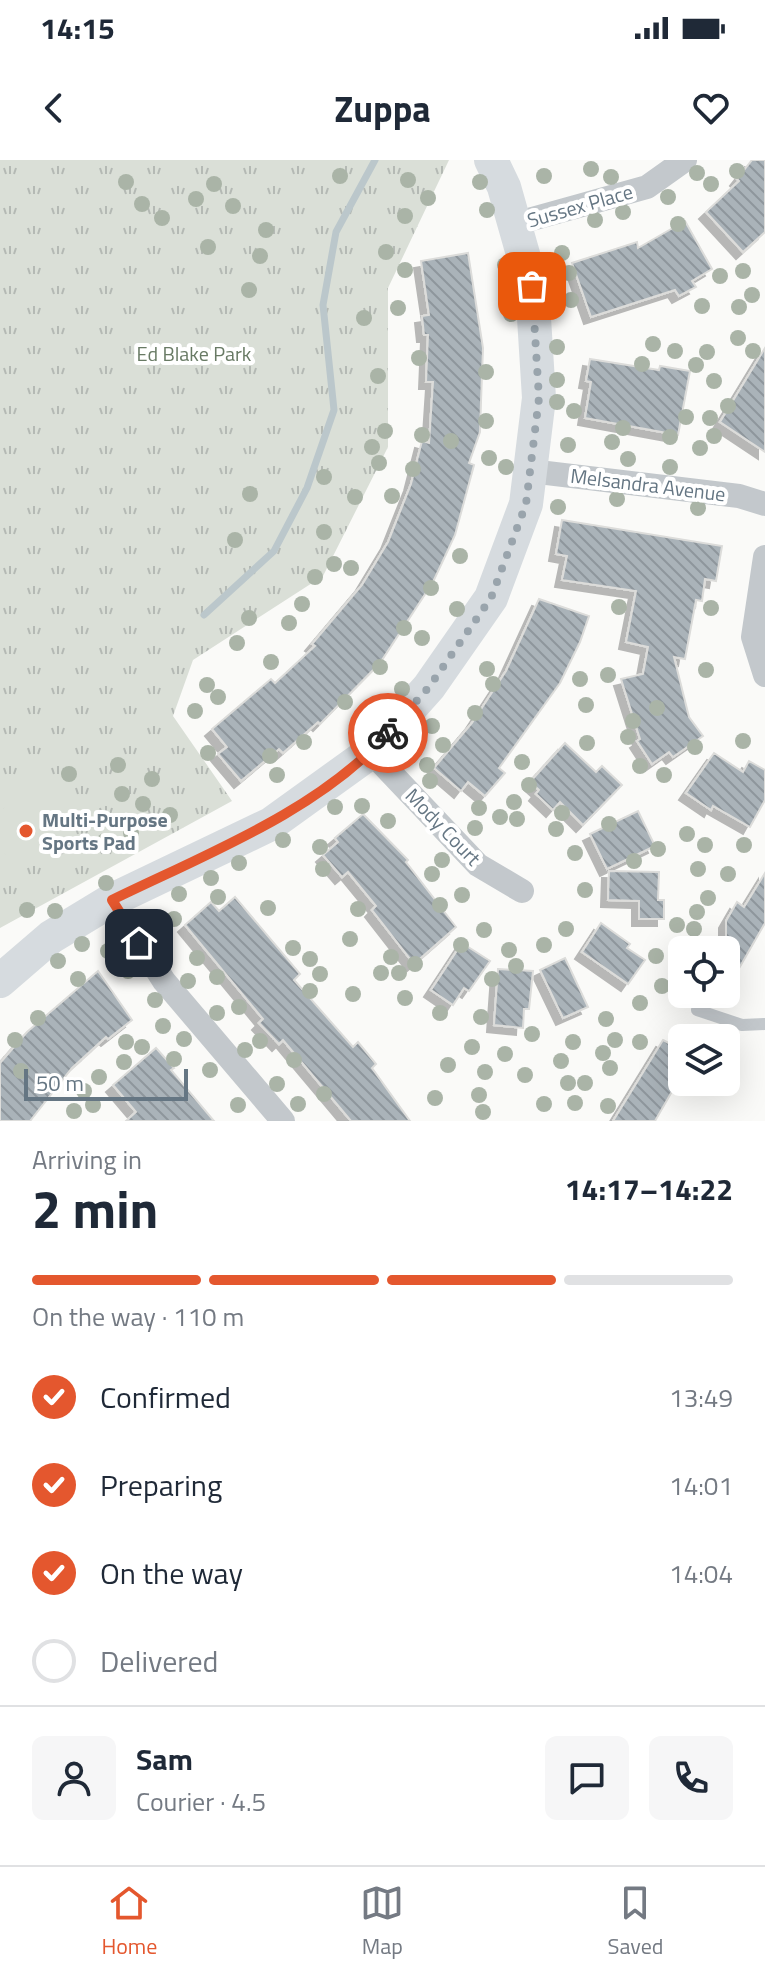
<!DOCTYPE html>
<html lang="en">
<head>
<meta charset="utf-8">
<style>
	:root { --surface:#fff; --page:#f6f6f7; --text:#1f2937; --muted:#747a83; --line:#e0e1e3; --accent:#e4572e }
	body { margin:0; font-family:"Titillium Web",sans-serif; background:var(--page); color:var(--text); height:100vh; display:flex; flex-direction:column; font-size:30px; white-space:nowrap }
	* { box-sizing:border-box; margin:0 }
	p { font-size:26px; color:var(--muted) }
	.icon { flex:none; width:44px; height:44px; fill:none; stroke:currentColor; stroke-width:2; stroke-linecap:round; stroke-linejoin:round }
	.map { position:relative; height:961px; overflow:hidden }
	.side { display:flex; flex-direction:column; background:var(--surface); flex:1 }
	.side>* { flex:none }
	.buttons { position:absolute; left:668px; top:776px; display:grid; gap:16px }
	.buttons a { display:grid; place-items:center; width:72px; height:72px; border-radius:12px; background:var(--surface); box-shadow:0 8px 32px #0002; font-size:40px }
	.scale { position:absolute; left:24px; bottom:20px; width:164px; box-sizing:border-box; padding-left:8px; border:4px solid #657683; border-top:0; font-size:22px; line-height:28px; white-space:nowrap; color:#657683; -webkit-text-stroke:6px #fff; paint-order:stroke }
	.pin { position:absolute; display:grid; place-items:center; width:68px; height:68px; color:#fff; margin:-34px; border-radius:16px; box-shadow:0 4px 12px #0006 }
	.courier { position:absolute; display:grid; place-items:center; width:80px; height:80px; margin:-40px; border:6px solid #e4572e; border-radius:50%; background:#fff; color:#222; box-shadow:0 2px 10px #0007 }
	.summary em { font-style:normal; font-weight:700 }
	.summary div { display:flex; flex-direction:column-reverse }
	.summary { display:flex; align-items:center; justify-content:space-between; height:136px; padding:0 32px }
	h1 { font-size:52px; font-weight:700; line-height:60px }
	.bar { display:grid; grid-template-columns:repeat(4,1fr); gap:12px 8px; align-content:center; height:96px; padding:0 32px }
	.bar i { height:10px; border-radius:6px; background:var(--line) }
	.bar .current { background:var(--accent) }
	.bar p { grid-column:span 4 }
	.line { display:flex; align-items:center; gap:20px; padding:0 32px; border-top:2px solid var(--line) }
	.line div { flex:1 }
	.round { display:grid; place-items:center; flex:none; width:84px; height:84px; border-radius:12px; background:var(--page) }
	ol { padding:0 32px; list-style:none }
	li { display:flex; align-items:center; gap:24px; height:88px }
	li p { margin-inline-start:auto }
	li .icon { padding:8px; border-radius:50%; background:var(--accent); color:#fff; stroke-width:4 }
	li:last-child { color:var(--muted) }
	li i { width:44px; height:44px; border:4px solid var(--line); border-radius:50% }
	.status { display:flex; justify-content:space-between; align-items:center; height:56px; padding:0 40px; background:var(--surface); direction:ltr }
	.status svg { height:22px; fill:currentColor }
	header { display:flex; justify-content:space-between; align-items:center; height:104px; padding:0 32px; background:var(--surface); font-size:36px; font-weight:700 }
	.tab-bar { display:flex; justify-content:space-around; align-items:center; height:112px; border-top:2px solid var(--line); background:var(--surface); font-size:22px; color:var(--muted) }
	.tab-bar a { display:grid; justify-items:center; gap:4px }
	.tab-bar .current { color:var(--accent) }
	.map>svg:first-child { display:block }
</style>
</head>
<body>
<div class="status"><b>14:15</b><svg viewBox="0 0 49 12"><path d="M0 12V9h3v3zM5 12V6h3v6zM10 12V3h3v9zM15 12V0h3v12zM26 1h20v11H26zM47 4h2v5h-2z"/></svg></div>
<header><svg class="icon" aria-label="back" viewBox="0 0 24 24"><path d="M15 5l-7 7 7 7"/></svg>Zuppa<svg class="icon" aria-label="heart" viewBox="0 0 24 24"><path d="M12 20l-8-8c-3-5 5-10 8-4 3-6 11-1 8 4z"/></svg></header>
<div class="map">
<svg width="765" height="961" viewBox="0 0 765 961">
	<defs>
		<pattern id="park-tufts" width="24" height="20" patternUnits="userSpaceOnUse" patternTransform="scale(2)"><rect width="24" height="20" fill="#dadfd7"/><path d="M3 7l-1-3M5 7V3M7 7l1-3M15 17l-1-3M17 17v-4M19 17l1-3" fill="none" stroke="#b4b9b4"/></pattern>
		<pattern id="building-back-hatch" width="6" height="6" patternUnits="userSpaceOnUse" patternTransform="scale(2)"><rect width="6" height="6" fill="#aab3b9"/><path d="M-1 5l2 2M0 0l6 6M5-1l2 2" fill="none" stroke="#8e969c"/></pattern>
		<filter id="shadow"><feDropShadow dx="-7" dy="7" stdDeviation="0" flood-color="#0004"/></filter>
	</defs>
	<rect width="100%" height="100%" fill="#fafaf8"/>
	<path fill="url(#park-tufts)" d="M0,0H449L388,128V287L323,416L193,500L173,556L232,641L0,768Z"/>
	<path fill="#dadfd7" d="M43,614L75,652L13,704L0,689V651Z"/>
	<g fill="none" stroke-linecap="round" stroke-linejoin="round">
		<path stroke="#bbc7cb" stroke-width="7" d="M204,455L274,391L307,328L334,250L323,145L336,72L375,0"/>
	</g>
	<g fill="url(#building-back-hatch)" stroke="#dcdcda" stroke-width="2" filter="url(#shadow)">
		<path d="M752,0H765V72L743,92L706,52L739,21L737,19Z"/>
		<path d="M685,61L712,109L692,121L696,127L679,136L675,130L591,157L572,103L637,82L638,88Z"/>
		<path d="M468,93L483,188L481,242L480,272L469,303L474,305L455,375L433,422L380,503L320,564L318,562L283,593L279,589L241,621L218,594L227,587L212,569L271,519L275,523L315,486L312,484L362,425L388,382L411,324L422,281L429,283L433,222H426L428,175H424L422,156L429,155L421,101Z"/>
		<path d="M765,188V292L720,262Z"/>
		<path d="M590,199L659,210L660,206L690,211L678,275L585,258L591,222L586,221Z"/>
		<path d="M562,360L722,386L716,421L705,419L702,441L696,440L685,499L674,497L689,557L703,576L673,597L669,592L652,604L637,581L640,579L621,519L643,514L648,487L626,482L636,431L562,420L567,396L556,394Z"/>
		<path d="M539,439L589,456L580,482L560,523L499,608L505,613L485,636L468,622L461,631L434,608L472,563L506,511Z"/>
		<path d="M565,583L596,612L602,606L622,625L583,665L560,642L553,650L536,634L539,630L530,622Z"/>
		<path d="M714,593L743,612L749,601L765,610V640L750,667L713,646L711,650L686,633Z"/>
		<path d="M638,651L655,686L607,709L590,674Z"/>
		<path d="M363,654L408,700L406,702L456,767L414,804L372,750L376,746L348,712L342,717L323,695L338,682L335,678Z"/>
		<path d="M609,711L659,712L658,740H664V759H639V741L608,740Z"/>
		<path d="M765,713V763L726,831V761L737,742L744,747Z"/>
		<path d="M235,737L300,814L294,820L353,887L358,882L376,904L372,908L410,961H351L283,880L279,884L259,863L263,859L185,765L211,742L219,751Z"/>
		<path d="M601,763L630,784L627,788L645,800L628,824L582,792Z"/>
		<path d="M462,783L490,801L469,831L464,828L453,845L431,830Z"/>
		<path d="M565,798L588,847L563,858L540,810Z"/>
		<path d="M498,809L533,811L529,849H524L523,868L494,865Z"/>
		<path d="M98,811L132,860L108,879L106,877L72,908L30,961H0V903L27,872Z"/>
		<path d="M663,880L682,890V914L655,961H613Z"/>
		<path d="M156,888L174,908L171,910L214,961H126L136,952L113,925Z"/>
	</g>
	<g fill="none" stroke-linecap="round" stroke-linejoin="round">
		<path stroke="#c3c8cc" stroke-width="12" d="M697,850L742,865L765,864"/>
		<g stroke="#c3c8cc" stroke-width="24">
			<path d="M514,64L647,27L685,0"/>
			<path d="M530,311L739,336L765,344"/>
			<path d="M765,397L753,477L765,515"/>
			<path d="M371,592L478,705L522,731"/>
			<path d="M112,740L164,821L283,961"/>
		</g>
		<path stroke="#d6dbdf" stroke-width="34" d="M0,821L51,777L112,740L271,664L371,592L429,527L491,438L526,344L539,238L532,126L504,27L491,0"/>
	</g>
	<g fill="#aab4a7">
		<circle cx="591" cy="9" r="8"/>
		<circle cx="737" cy="11" r="8"/>
		<circle cx="697" cy="13" r="8"/>
		<circle cx="340" cy="16" r="8"/>
		<circle cx="544" cy="16" r="8"/>
		<circle cx="611" cy="17" r="8"/>
		<circle cx="408" cy="20" r="8"/>
		<circle cx="126" cy="22" r="8"/>
		<circle cx="480" cy="22" r="8"/>
		<circle cx="214" cy="24" r="8"/>
		<circle cx="711" cy="24" r="8"/>
		<circle cx="668" cy="37" r="8"/>
		<circle cx="428" cy="38" r="8"/>
		<circle cx="196" cy="39" r="8"/>
		<circle cx="142" cy="44" r="8"/>
		<circle cx="233" cy="46" r="8"/>
		<circle cx="487" cy="50" r="8"/>
		<circle cx="623" cy="52" r="8"/>
		<circle cx="405" cy="56" r="8"/>
		<circle cx="162" cy="58" r="8"/>
		<circle cx="595" cy="60" r="8"/>
		<circle cx="678" cy="64" r="8"/>
		<circle cx="266" cy="70" r="8"/>
		<circle cx="208" cy="87" r="8"/>
		<circle cx="386" cy="92" r="8"/>
		<circle cx="562" cy="93" r="8"/>
		<circle cx="260" cy="96" r="8"/>
		<circle cx="505" cy="105" r="8"/>
		<circle cx="405" cy="110" r="8"/>
		<circle cx="743" cy="111" r="8"/>
		<circle cx="569" cy="113" r="8"/>
		<circle cx="720" cy="116" r="8"/>
		<circle cx="550" cy="119" r="8"/>
		<circle cx="249" cy="130" r="8"/>
		<circle cx="752" cy="135" r="8"/>
		<circle cx="571" cy="140" r="8"/>
		<circle cx="702" cy="146" r="8"/>
		<circle cx="739" cy="147" r="8"/>
		<circle cx="398" cy="148" r="8"/>
		<circle cx="511" cy="154" r="8"/>
		<circle cx="364" cy="158" r="8"/>
		<circle cx="738" cy="178" r="8"/>
		<circle cx="653" cy="184" r="8"/>
		<circle cx="557" cy="187" r="8"/>
		<circle cx="675" cy="191" r="8"/>
		<circle cx="753" cy="191" r="8"/>
		<circle cx="707" cy="192" r="8"/>
		<circle cx="419" cy="198" r="8"/>
		<circle cx="642" cy="204" r="8"/>
		<circle cx="696" cy="205" r="8"/>
		<circle cx="486" cy="212" r="8"/>
		<circle cx="378" cy="216" r="8"/>
		<circle cx="557" cy="220" r="8"/>
		<circle cx="714" cy="221" r="8"/>
		<circle cx="557" cy="242" r="8"/>
		<circle cx="728" cy="246" r="8"/>
		<circle cx="574" cy="251" r="8"/>
		<circle cx="686" cy="257" r="8"/>
		<circle cx="710" cy="258" r="8"/>
		<circle cx="486" cy="261" r="8"/>
		<circle cx="623" cy="268" r="8"/>
		<circle cx="385" cy="271" r="8"/>
		<circle cx="422" cy="275" r="8"/>
		<circle cx="714" cy="276" r="8"/>
		<circle cx="670" cy="277" r="8"/>
		<circle cx="451" cy="281" r="8"/>
		<circle cx="612" cy="282" r="8"/>
		<circle cx="568" cy="285" r="8"/>
		<circle cx="372" cy="287" r="8"/>
		<circle cx="700" cy="288" r="8"/>
		<circle cx="489" cy="298" r="8"/>
		<circle cx="628" cy="299" r="8"/>
		<circle cx="379" cy="303" r="8"/>
		<circle cx="506" cy="307" r="8"/>
		<circle cx="670" cy="307" r="8"/>
		<circle cx="413" cy="309" r="8"/>
		<circle cx="324" cy="317" r="8"/>
		<circle cx="250" cy="334" r="8"/>
		<circle cx="392" cy="336" r="8"/>
		<circle cx="355" cy="337" r="8"/>
		<circle cx="617" cy="339" r="8"/>
		<circle cx="558" cy="347" r="8"/>
		<circle cx="698" cy="348" r="8"/>
		<circle cx="324" cy="372" r="8"/>
		<circle cx="235" cy="380" r="8"/>
		<circle cx="460" cy="396" r="8"/>
		<circle cx="334" cy="404" r="8"/>
		<circle cx="351" cy="408" r="8"/>
		<circle cx="315" cy="417" r="8"/>
		<circle cx="431" cy="428" r="8"/>
		<circle cx="302" cy="444" r="8"/>
		<circle cx="619" cy="447" r="8"/>
		<circle cx="711" cy="448" r="8"/>
		<circle cx="457" cy="449" r="8"/>
		<circle cx="249" cy="458" r="8"/>
		<circle cx="289" cy="463" r="8"/>
		<circle cx="404" cy="468" r="8"/>
		<circle cx="422" cy="478" r="8"/>
		<circle cx="237" cy="483" r="8"/>
		<circle cx="271" cy="502" r="8"/>
		<circle cx="380" cy="507" r="8"/>
		<circle cx="487" cy="509" r="8"/>
		<circle cx="706" cy="510" r="8"/>
		<circle cx="608" cy="515" r="8"/>
		<circle cx="580" cy="519" r="8"/>
		<circle cx="493" cy="524" r="8"/>
		<circle cx="207" cy="525" r="8"/>
		<circle cx="402" cy="529" r="8"/>
		<circle cx="218" cy="537" r="8"/>
		<circle cx="345" cy="542" r="8"/>
		<circle cx="586" cy="545" r="8"/>
		<circle cx="657" cy="548" r="8"/>
		<circle cx="195" cy="551" r="8"/>
		<circle cx="475" cy="553" r="8"/>
		<circle cx="633" cy="561" r="8"/>
		<circle cx="432" cy="566" r="8"/>
		<circle cx="365" cy="569" r="8"/>
		<circle cx="628" cy="577" r="8"/>
		<circle cx="743" cy="581" r="8"/>
		<circle cx="304" cy="582" r="8"/>
		<circle cx="587" cy="583" r="8"/>
		<circle cx="443" cy="585" r="8"/>
		<circle cx="695" cy="587" r="8"/>
		<circle cx="208" cy="593" r="8"/>
		<circle cx="270" cy="596" r="8"/>
		<circle cx="522" cy="602" r="8"/>
		<circle cx="118" cy="605" r="8"/>
		<circle cx="427" cy="605" r="8"/>
		<circle cx="640" cy="606" r="8"/>
		<circle cx="69" cy="614" r="8"/>
		<circle cx="277" cy="615" r="8"/>
		<circle cx="664" cy="615" r="8"/>
		<circle cx="152" cy="619" r="8"/>
		<circle cx="430" cy="621" r="8"/>
		<circle cx="529" cy="625" r="8"/>
		<circle cx="122" cy="634" r="8"/>
		<circle cx="514" cy="642" r="8"/>
		<circle cx="143" cy="644" r="8"/>
		<circle cx="362" cy="646" r="8"/>
		<circle cx="335" cy="647" r="8"/>
		<circle cx="479" cy="648" r="8"/>
		<circle cx="562" cy="653" r="8"/>
		<circle cx="170" cy="655" r="8"/>
		<circle cx="500" cy="657" r="8"/>
		<circle cx="517" cy="659" r="8"/>
		<circle cx="388" cy="661" r="8"/>
		<circle cx="609" cy="664" r="8"/>
		<circle cx="475" cy="668" r="8"/>
		<circle cx="556" cy="669" r="8"/>
		<circle cx="131" cy="673" r="8"/>
		<circle cx="687" cy="674" r="8"/>
		<circle cx="283" cy="680" r="8"/>
		<circle cx="105" cy="681" r="8"/>
		<circle cx="705" cy="685" r="8"/>
		<circle cx="744" cy="685" r="8"/>
		<circle cx="320" cy="687" r="8"/>
		<circle cx="658" cy="689" r="8"/>
		<circle cx="575" cy="693" r="8"/>
		<circle cx="442" cy="700" r="8"/>
		<circle cx="634" cy="701" r="8"/>
		<circle cx="239" cy="703" r="8"/>
		<circle cx="323" cy="709" r="8"/>
		<circle cx="698" cy="709" r="8"/>
		<circle cx="432" cy="714" r="8"/>
		<circle cx="728" cy="714" r="8"/>
		<circle cx="211" cy="718" r="8"/>
		<circle cx="106" cy="723" r="8"/>
		<circle cx="585" cy="730" r="8"/>
		<circle cx="179" cy="734" r="8"/>
		<circle cx="462" cy="735" r="8"/>
		<circle cx="218" cy="737" r="8"/>
		<circle cx="708" cy="738" r="8"/>
		<circle cx="440" cy="745" r="8"/>
		<circle cx="268" cy="748" r="8"/>
		<circle cx="358" cy="749" r="8"/>
		<circle cx="27" cy="750" r="8"/>
		<circle cx="55" cy="751" r="8"/>
		<circle cx="697" cy="752" r="8"/>
		<circle cx="174" cy="759" r="8"/>
		<circle cx="677" cy="765" r="8"/>
		<circle cx="566" cy="769" r="8"/>
		<circle cx="694" cy="769" r="8"/>
		<circle cx="484" cy="770" r="8"/>
		<circle cx="350" cy="779" r="8"/>
		<circle cx="82" cy="784" r="8"/>
		<circle cx="461" cy="785" r="8"/>
		<circle cx="544" cy="785" r="8"/>
		<circle cx="293" cy="788" r="8"/>
		<circle cx="509" cy="790" r="8"/>
		<circle cx="108" cy="791" r="8"/>
		<circle cx="656" cy="796" r="8"/>
		<circle cx="391" cy="797" r="8"/>
		<circle cx="197" cy="798" r="8"/>
		<circle cx="310" cy="799" r="8"/>
		<circle cx="58" cy="801" r="8"/>
		<circle cx="415" cy="804" r="8"/>
		<circle cx="516" cy="806" r="8"/>
		<circle cx="128" cy="811" r="8"/>
		<circle cx="381" cy="813" r="8"/>
		<circle cx="399" cy="813" r="8"/>
		<circle cx="320" cy="814" r="8"/>
		<circle cx="217" cy="817" r="8"/>
		<circle cx="78" cy="819" r="8"/>
		<circle cx="492" cy="819" r="8"/>
		<circle cx="188" cy="821" r="8"/>
		<circle cx="662" cy="826" r="8"/>
		<circle cx="310" cy="831" r="8"/>
		<circle cx="353" cy="834" r="8"/>
		<circle cx="405" cy="838" r="8"/>
		<circle cx="155" cy="840" r="8"/>
		<circle cx="640" cy="843" r="8"/>
		<circle cx="239" cy="847" r="8"/>
		<circle cx="217" cy="853" r="8"/>
		<circle cx="440" cy="853" r="8"/>
		<circle cx="481" cy="857" r="8"/>
		<circle cx="38" cy="858" r="8"/>
		<circle cx="606" cy="859" r="8"/>
		<circle cx="163" cy="866" r="8"/>
		<circle cx="532" cy="874" r="8"/>
		<circle cx="184" cy="879" r="8"/>
		<circle cx="15" cy="880" r="8"/>
		<circle cx="615" cy="880" r="8"/>
		<circle cx="260" cy="881" r="8"/>
		<circle cx="126" cy="882" r="8"/>
		<circle cx="573" cy="882" r="8"/>
		<circle cx="640" cy="882" r="8"/>
		<circle cx="142" cy="887" r="8"/>
		<circle cx="472" cy="887" r="8"/>
		<circle cx="245" cy="890" r="8"/>
		<circle cx="603" cy="893" r="8"/>
		<circle cx="505" cy="894" r="8"/>
		<circle cx="174" cy="899" r="8"/>
		<circle cx="294" cy="900" r="8"/>
		<circle cx="561" cy="901" r="8"/>
		<circle cx="124" cy="902" r="8"/>
		<circle cx="448" cy="905" r="8"/>
		<circle cx="610" cy="908" r="8"/>
		<circle cx="210" cy="910" r="8"/>
		<circle cx="21" cy="911" r="8"/>
		<circle cx="485" cy="912" r="8"/>
		<circle cx="525" cy="915" r="8"/>
		<circle cx="99" cy="917" r="8"/>
		<circle cx="568" cy="923" r="8"/>
		<circle cx="585" cy="923" r="8"/>
		<circle cx="277" cy="924" r="8"/>
		<circle cx="84" cy="931" r="8"/>
		<circle cx="324" cy="934" r="8"/>
		<circle cx="479" cy="935" r="8"/>
		<circle cx="435" cy="938" r="8"/>
		<circle cx="575" cy="943" r="8"/>
		<circle cx="298" cy="944" r="8"/>
		<circle cx="544" cy="944" r="8"/>
		<circle cx="93" cy="945" r="8"/>
		<circle cx="238" cy="945" r="8"/>
		<circle cx="608" cy="946" r="8"/>
		<circle cx="74" cy="951" r="8"/>
		<circle cx="483" cy="952" r="8"/>
	</g>
	<g fill="none" stroke-linecap="round" stroke-linejoin="round">
		<path stroke="#99a4ac" stroke-width="8" stroke-dasharray="0 14.4" d="M388,573L429,527L491,438L526,344L539,238L532,126"/>
		<path stroke="#e4572e" stroke-width="10" d="M139,783L112,740C204,695 319,651 388,573"/>
	</g>
	<circle fill="#e4572e" stroke="#fff" stroke-width="3" cx="26" cy="671" r="8"/>
	<g text-anchor="middle" stroke-width="8" stroke-linejoin="round" paint-order="stroke">
		<g font-size="20" fill="#657683" stroke="#fff">
			<text transform="translate(580 46) rotate(-16)" y="7">Sussex Place</text>
			<text transform="translate(648 325) rotate(7)" y="7">Melsandra Avenue</text>
			<text transform="translate(443 667) rotate(46)" y="7">Mody Court</text>
		</g>
		<g font-size="20" fill="#687a64" stroke="#fff">
			<text x="194" y="201">Ed Blake Park</text>
		</g>
		<g font-size="20" font-weight="bold" fill="#657683" stroke="#fff" text-anchor="start">
			<text x="42" y="667">Multi-Purpose<tspan x="42" dy="23">Sports Pad</tspan></text>
		</g>
	</g>
</svg>
<div class="buttons">
<a><svg class="icon" aria-label="locate" viewBox="0 0 24 24"><circle cx="12" cy="12" r="6"/><path d="M12 2v4M12 18v4M2 12h4M18 12h4"/></svg></a>
<a><svg class="icon" aria-label="layers" viewBox="0 0 24 24"><path d="M12 4l9 5-9 5-9-5zM3 14l9 5 9-5"/></svg></a>
</div>
<div class="scale">50 m</div>
<div class="pin" style="left:532px;top:126px;background:#ea580c"><svg class="icon" aria-label="bag" viewBox="0 0 24 24"><path d="M5 8h14l-1 12H6zM9 8a3 3 0 0 1 6 0"/></svg></div>
<div class="pin" style="left:139px;top:783px;background:#1f2937"><svg class="icon" aria-label="home" viewBox="0 0 24 24"><path d="M3 11l9-7 9 7M6 9v11h12V9"/></svg></div>
<div class="courier" style="left:388px;top:573px"><svg class="icon" aria-label="bike" viewBox="0 0 24 24"><circle cx="6" cy="16" r="4"/><circle cx="18" cy="16" r="4"/><path d="M6 16l4-8h5l3 8M10 8l3 8H6M13 5h3"/></svg></div>
</div>
<section class="side">
<div class="summary"><div><h1>2 min</h1><p>Arriving in</p></div><em>14:17–14:22</em></div>
<div class="bar"><i class="current"></i><i class="current"></i><i class="current"></i><i></i><p>On the way · 110 m</p></div>
<ol>
<li><svg class="icon" aria-label="check" viewBox="0 0 24 24"><path d="M5 12l5 5 9-10"/></svg>Confirmed<p>13:49</p></li>
<li><svg class="icon" aria-label="check" viewBox="0 0 24 24"><path d="M5 12l5 5 9-10"/></svg>Preparing<p>14:01</p></li>
<li><svg class="icon" aria-label="check" viewBox="0 0 24 24"><path d="M5 12l5 5 9-10"/></svg>On the way<p>14:04</p></li>
<li><i></i>Delivered</li>
</ol>
<div class="line" style="height:144px"><a class="round"><svg class="icon" aria-label="person" viewBox="0 0 24 24"><circle cx="12" cy="8" r="4"/><path d="M4 21q1-7 8-7t8 7"/></svg></a><div><b>Sam</b><p>Courier · 4.5</p></div><a class="round"><svg class="icon" aria-label="chat" viewBox="0 0 24 24"><path d="M4 5h16v11H9l-5 4z"/></svg></a><a class="round"><svg class="icon" aria-label="phone" viewBox="0 0 24 24"><path d="M5 4h4l2 5-3 2q2 4 5 5l2-3 5 2v4C11 20 4 13 5 4z"/></svg></a></div>
</section>
<nav class="tab-bar">
<a class="current"><svg class="icon" aria-label="home" viewBox="0 0 24 24"><path d="M3 11l9-7 9 7M6 9v11h12V9"/></svg>Home</a>
<a><svg class="icon" aria-label="map" viewBox="0 0 24 24"><path d="M3 6l6-2 6 2 6-2v14l-6 2-6-2-6 2zM9 4v14M15 6v14"/></svg>Map</a>
<a><svg class="icon" aria-label="saved" viewBox="0 0 24 24"><path d="M7 4h10v16l-5-4-5 4z"/></svg>Saved</a>
</nav>
</body>
</html>
